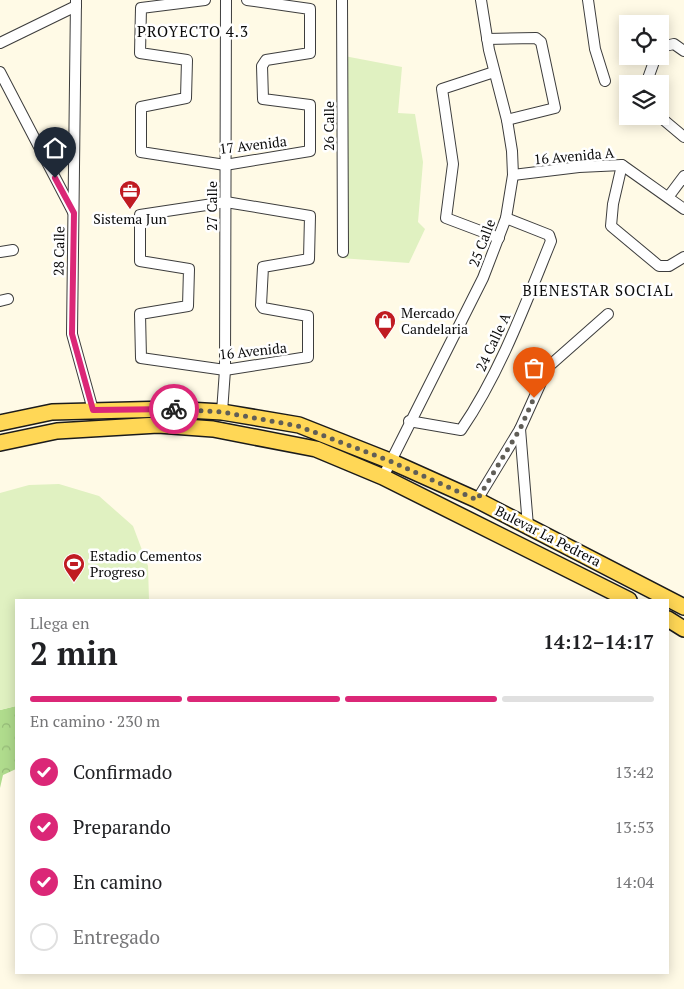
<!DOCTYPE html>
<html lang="es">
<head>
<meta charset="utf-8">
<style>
	:root { --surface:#fff; --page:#f2f2f2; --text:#202124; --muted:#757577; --line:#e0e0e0; --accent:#db2777 }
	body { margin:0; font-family:"PT Serif",serif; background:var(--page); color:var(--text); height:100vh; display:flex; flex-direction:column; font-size:19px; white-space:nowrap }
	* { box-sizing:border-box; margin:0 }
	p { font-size:16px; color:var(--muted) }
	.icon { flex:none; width:28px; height:28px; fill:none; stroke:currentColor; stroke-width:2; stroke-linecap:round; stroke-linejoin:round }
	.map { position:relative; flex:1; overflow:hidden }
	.panel { position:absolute; left:15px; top:599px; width:654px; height:375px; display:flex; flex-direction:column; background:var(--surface); border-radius:0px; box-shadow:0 2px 12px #0003 }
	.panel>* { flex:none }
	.tools { position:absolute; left:619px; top:15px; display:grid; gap:10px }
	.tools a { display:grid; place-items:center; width:50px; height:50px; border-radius:0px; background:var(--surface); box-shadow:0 2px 12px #0003; font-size:25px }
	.pin { position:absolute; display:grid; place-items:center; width:42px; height:42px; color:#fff; margin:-51px -21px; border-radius:50% 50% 50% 0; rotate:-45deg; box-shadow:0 0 5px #0007 }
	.pin .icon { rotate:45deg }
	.courier { position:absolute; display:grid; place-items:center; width:50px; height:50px; margin:-25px; border:4px solid #db2777; border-radius:50%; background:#fff; color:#222; box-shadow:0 1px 6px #0007 }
	.headline em { font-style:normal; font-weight:700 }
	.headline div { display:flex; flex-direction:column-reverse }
	.headline { display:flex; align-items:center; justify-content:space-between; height:85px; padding:0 15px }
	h1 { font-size:32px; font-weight:700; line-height:38px }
	.bar { display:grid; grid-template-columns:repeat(4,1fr); gap:8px 5px; align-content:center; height:60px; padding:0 15px }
	.bar i { height:6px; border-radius:4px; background:var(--line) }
	.bar .on { background:var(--accent) }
	.bar p { grid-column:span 4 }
	ol { padding:0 15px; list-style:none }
	li { display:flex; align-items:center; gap:15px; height:55px }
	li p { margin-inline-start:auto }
	li .icon { padding:5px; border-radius:50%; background:var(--accent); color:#fff; stroke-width:4 }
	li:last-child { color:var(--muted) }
	li i { width:28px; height:28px; border:2px solid var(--line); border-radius:50% }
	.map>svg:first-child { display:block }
</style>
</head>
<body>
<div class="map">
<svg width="684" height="989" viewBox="0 0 684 989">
	<defs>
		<pattern id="forest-crowns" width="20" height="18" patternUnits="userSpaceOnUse" patternTransform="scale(1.25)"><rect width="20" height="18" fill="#b0dc8d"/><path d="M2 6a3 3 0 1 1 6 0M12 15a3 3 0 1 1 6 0" fill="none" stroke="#96bb78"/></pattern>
	</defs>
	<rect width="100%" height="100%" fill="#fffae6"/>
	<path fill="url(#forest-crowns)" d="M16,706V769L3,775L0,788V710Z"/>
	<g fill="#e0f1c1">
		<path d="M339,55L402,67L398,113L415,114L423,162L418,222L425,229L409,263L340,258Z"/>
		<path d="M59,484L99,496L133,526L148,566L149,600H16V706L0,710V493L29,485Z"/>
	</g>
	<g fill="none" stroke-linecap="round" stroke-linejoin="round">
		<g stroke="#3d3d3d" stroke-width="12">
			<g id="minor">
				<path d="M76,0L72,334L93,410"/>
				<path d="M205,0L141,8L140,53L187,60L186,98L141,107V152L225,165L310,151V105L263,99L262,66L266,60L310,53V9L247,0"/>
				<path d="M342,0L343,252"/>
				<path d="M588,0L595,49L605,81"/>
				<path d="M487,39L536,38L541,42L555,108L507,120"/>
				<path d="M0,43L76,6"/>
				<path d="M660,47L674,44L684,51"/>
				<path d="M0,72L73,212"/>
				<path d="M494,72L442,89L453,164L446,218L499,238"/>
				<path d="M646,84L656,56"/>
				<path d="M659,116L684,137"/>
				<path d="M622,165L613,204L611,226L659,266H669L684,257"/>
				<path d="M513,175L579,167L622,165L684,209"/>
				<path d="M669,196L684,176"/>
				<path d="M226,202L310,216L309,259L263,267L261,305L263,308L308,316V357L225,370L141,358L140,314L188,306L189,269L140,261V215Z"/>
				<path d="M0,252L13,250"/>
				<path d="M0,301L8,299"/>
				<path d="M222,412L225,370L226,0"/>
				<path d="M409,421L461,430C500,373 525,305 551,241L549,235L506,218"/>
				<path d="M520,429L528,526"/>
				<path d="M383,477L483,278L506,218L513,175L512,151L507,120L489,50L481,0"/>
				<path d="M477,500L520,429L548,367L608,314"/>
			</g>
		</g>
		<g stroke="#1b1b1b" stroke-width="18">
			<g id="primary">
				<path d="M0,423L52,412L169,409L222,412L299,425L390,461L477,500L684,607"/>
				<path d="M0,443L57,431L158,425L213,429L316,449L383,477L629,600"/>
				<path d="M668,619L684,629"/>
			</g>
		</g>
		<use href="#minor" stroke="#fff" stroke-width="10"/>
		<use href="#primary" stroke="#ffd756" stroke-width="15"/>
	</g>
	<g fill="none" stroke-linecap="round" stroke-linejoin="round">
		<path stroke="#605e57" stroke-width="5" stroke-dasharray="0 9" d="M174,409L222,412L298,426L390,461L477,500L520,429L534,398"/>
		<path stroke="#db2777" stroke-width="6" d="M55,178L74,213L72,334L93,410L174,409"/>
	</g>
	<defs>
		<g id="office-pin" transform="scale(1.125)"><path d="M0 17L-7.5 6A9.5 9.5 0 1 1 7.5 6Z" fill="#c01b22" stroke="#fff"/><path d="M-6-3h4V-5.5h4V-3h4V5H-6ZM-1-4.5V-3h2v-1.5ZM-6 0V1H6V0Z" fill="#fff"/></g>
		<g id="shop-pin" transform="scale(1.125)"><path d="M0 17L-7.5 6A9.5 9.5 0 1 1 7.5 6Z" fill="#c01b22" stroke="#fff"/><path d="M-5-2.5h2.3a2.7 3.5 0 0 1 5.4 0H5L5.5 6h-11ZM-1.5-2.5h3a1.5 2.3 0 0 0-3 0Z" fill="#fff"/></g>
		<g id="stadium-pin" transform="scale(1.125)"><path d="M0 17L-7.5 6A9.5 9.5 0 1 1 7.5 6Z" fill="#c01b22" stroke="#fff"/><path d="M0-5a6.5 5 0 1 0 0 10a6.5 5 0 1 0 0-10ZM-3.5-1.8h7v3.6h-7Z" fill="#fff"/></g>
	</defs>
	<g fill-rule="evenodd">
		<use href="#office-pin" x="130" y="191"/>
		<use href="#shop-pin" x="385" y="321"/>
		<use href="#stadium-pin" x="74" y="564"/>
	</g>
	<g text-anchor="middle" stroke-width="5" stroke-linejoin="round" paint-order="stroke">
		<g font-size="14" fill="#0a0a0a" stroke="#fff">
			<text transform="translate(329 126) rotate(-90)" y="5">26 Calle</text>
			<text transform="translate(253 145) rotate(-7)" y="5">17 Avenida</text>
			<text transform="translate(574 156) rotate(-5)" y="5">16 Avenida A</text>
			<text transform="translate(212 206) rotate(-90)" y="5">27 Calle</text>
			<text transform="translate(482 243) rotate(-69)" y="5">25 Calle</text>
			<text transform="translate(59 251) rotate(-89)" y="5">28 Calle</text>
			<text transform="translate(493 342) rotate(-65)" y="5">24 Calle A</text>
			<text transform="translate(253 351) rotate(-6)" y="5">16 Avenida</text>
			<text transform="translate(548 536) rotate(27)" y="5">Bulevar La Pedrera</text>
		</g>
		<g font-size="14" fill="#0a0a0a" stroke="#fff" text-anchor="start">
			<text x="130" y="224" text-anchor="middle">Sistema Jun</text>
			<text x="401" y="318">Mercado<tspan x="401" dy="16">Candelaria</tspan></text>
			<text x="90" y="561">Estadio Cementos<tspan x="90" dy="16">Progreso</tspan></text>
		</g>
		<g font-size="15" letter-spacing="1" fill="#0a0a0a" stroke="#fff">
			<text x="193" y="37">PROYECTO 4.3</text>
			<text x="598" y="296">BIENESTAR SOCIAL</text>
		</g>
	</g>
</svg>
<div class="tools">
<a><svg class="icon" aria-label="locate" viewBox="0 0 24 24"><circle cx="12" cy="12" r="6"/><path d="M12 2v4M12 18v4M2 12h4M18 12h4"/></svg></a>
<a><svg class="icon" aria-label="layers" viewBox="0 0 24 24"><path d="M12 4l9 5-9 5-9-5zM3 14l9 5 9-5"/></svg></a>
</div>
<div class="pin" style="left:534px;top:398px;background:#ea580c"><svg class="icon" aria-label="bag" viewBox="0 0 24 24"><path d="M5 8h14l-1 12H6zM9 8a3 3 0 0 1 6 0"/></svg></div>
<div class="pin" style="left:55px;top:178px;background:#1f2937"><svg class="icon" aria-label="home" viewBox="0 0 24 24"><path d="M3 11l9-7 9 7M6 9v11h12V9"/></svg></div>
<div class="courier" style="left:174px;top:409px"><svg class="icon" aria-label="bike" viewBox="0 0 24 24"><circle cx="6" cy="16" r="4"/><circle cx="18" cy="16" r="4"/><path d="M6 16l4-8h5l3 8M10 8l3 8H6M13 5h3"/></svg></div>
<section class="panel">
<div class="headline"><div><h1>2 min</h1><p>Llega en</p></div><em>14:12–14:17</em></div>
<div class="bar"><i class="on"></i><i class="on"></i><i class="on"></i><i></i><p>En camino · 230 m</p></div>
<ol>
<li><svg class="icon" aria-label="check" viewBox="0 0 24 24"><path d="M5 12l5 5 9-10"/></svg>Confirmado<p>13:42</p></li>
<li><svg class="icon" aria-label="check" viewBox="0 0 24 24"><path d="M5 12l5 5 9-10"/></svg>Preparando<p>13:53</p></li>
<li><svg class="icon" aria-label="check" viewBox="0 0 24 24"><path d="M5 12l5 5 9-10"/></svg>En camino<p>14:04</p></li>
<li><i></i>Entregado</li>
</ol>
</section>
</div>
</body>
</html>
